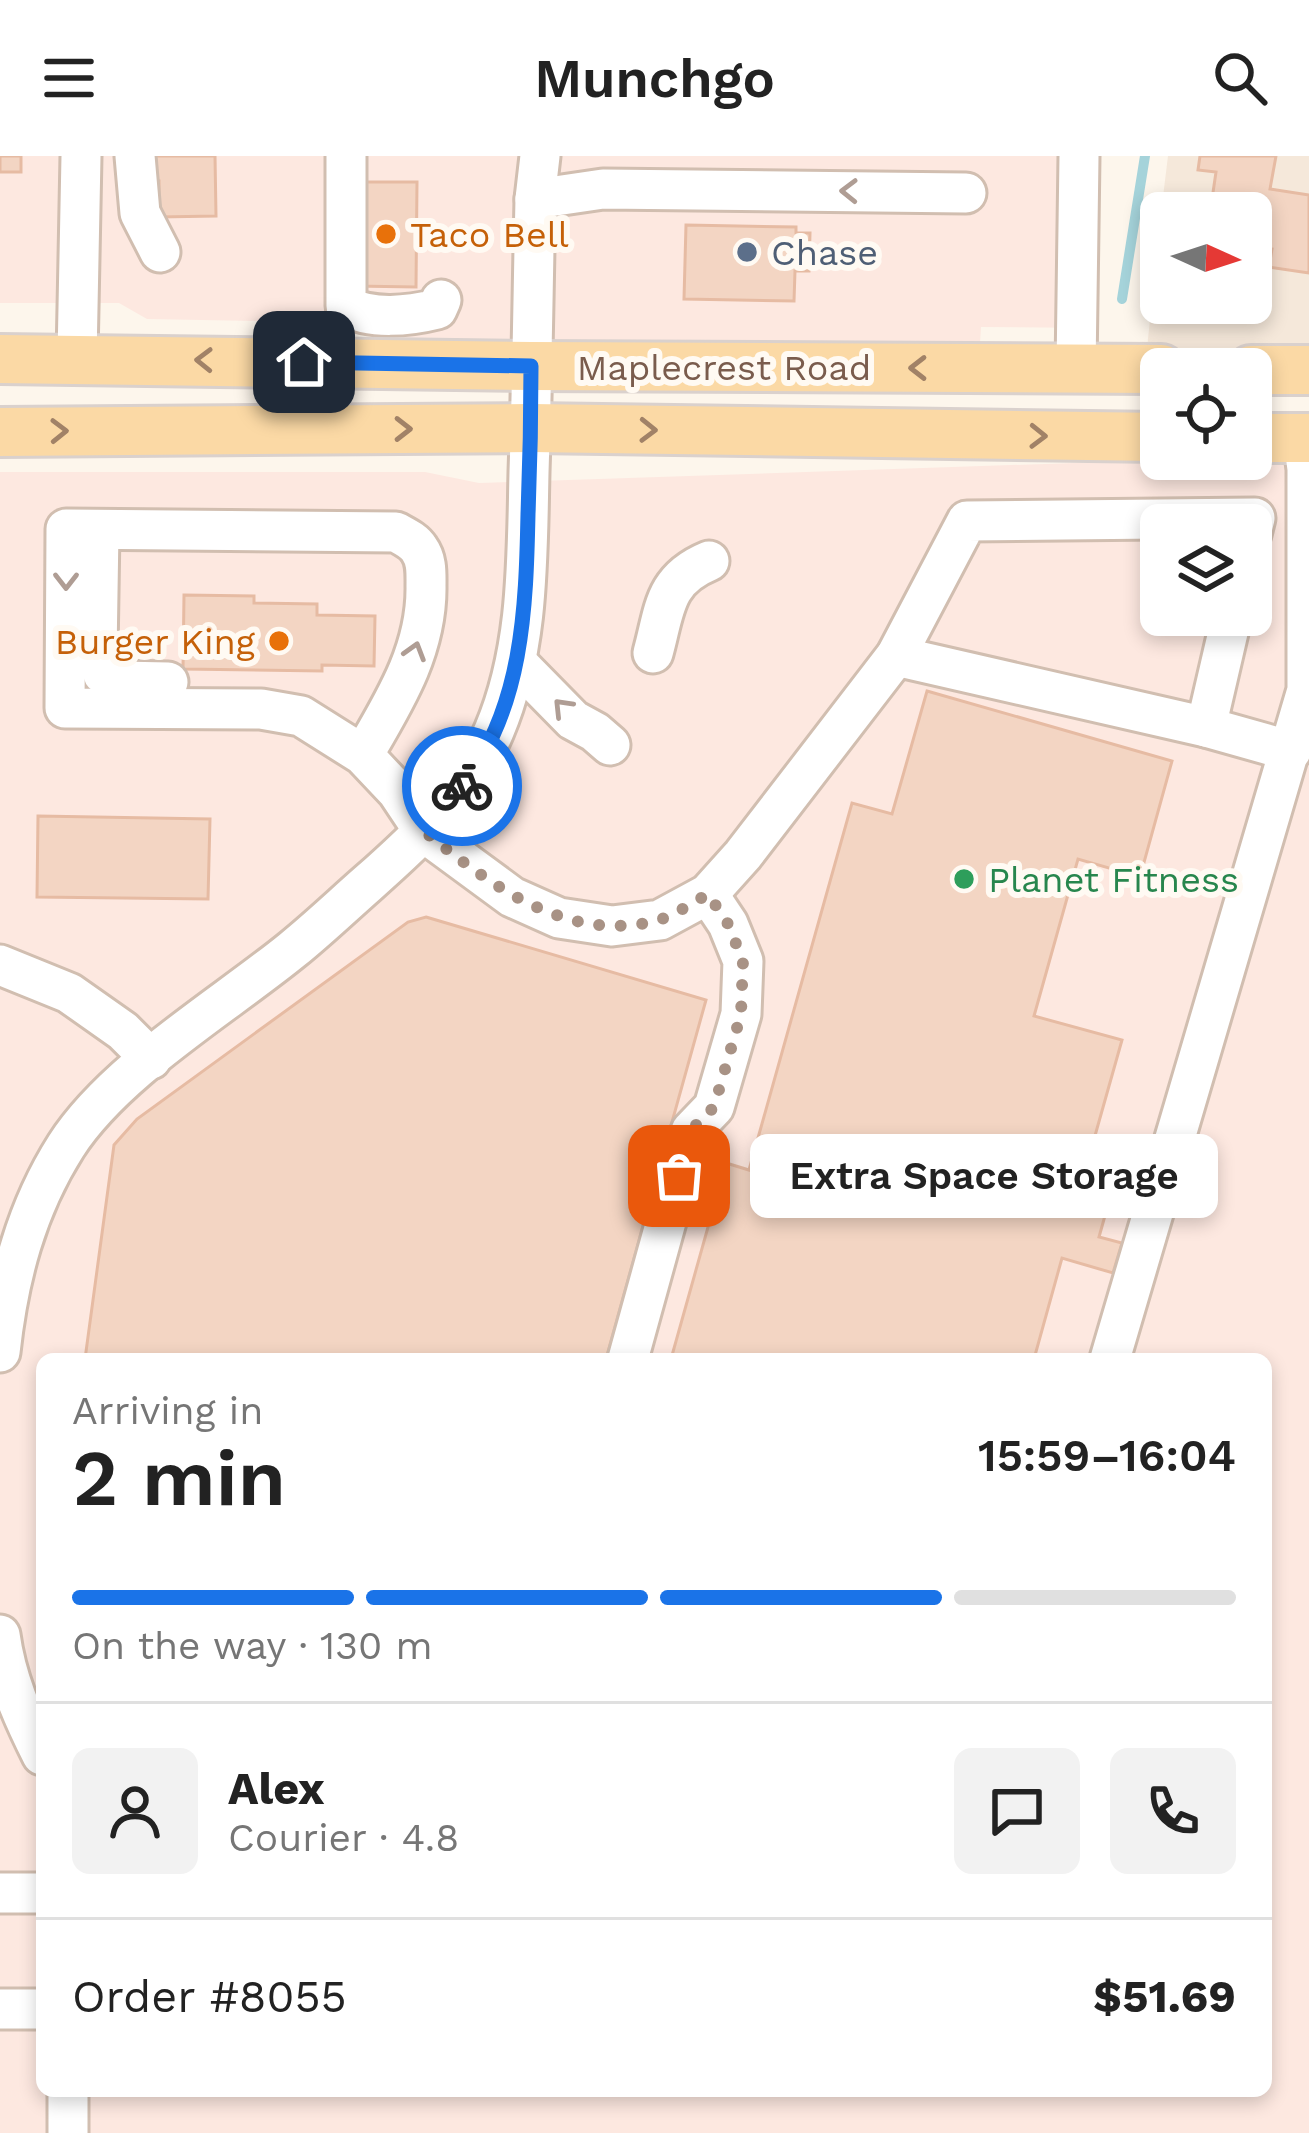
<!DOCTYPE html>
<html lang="en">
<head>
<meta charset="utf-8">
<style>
	:root { --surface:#fff; --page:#f2f2f2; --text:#222; --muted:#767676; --line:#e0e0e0; --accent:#1a73e8 }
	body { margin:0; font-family:"Work Sans",sans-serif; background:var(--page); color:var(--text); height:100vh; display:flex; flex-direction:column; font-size:45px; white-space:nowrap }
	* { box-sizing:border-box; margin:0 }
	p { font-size:39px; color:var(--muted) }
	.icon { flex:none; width:66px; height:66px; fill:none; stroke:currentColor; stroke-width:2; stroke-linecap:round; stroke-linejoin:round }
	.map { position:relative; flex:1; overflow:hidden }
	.drawer { position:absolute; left:36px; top:1197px; width:1236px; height:744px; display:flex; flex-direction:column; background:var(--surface); border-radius:18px; box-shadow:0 6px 18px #0003 }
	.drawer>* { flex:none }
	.needle { width:78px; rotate:93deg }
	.controls { position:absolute; left:1140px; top:36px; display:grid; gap:24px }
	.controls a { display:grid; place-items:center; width:132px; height:132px; border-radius:18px; background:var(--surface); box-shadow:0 6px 18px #0003; font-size:60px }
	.pin { position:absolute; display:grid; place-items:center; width:102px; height:102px; color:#fff; margin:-51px; border-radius:24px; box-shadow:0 6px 18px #0006 }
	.courier { position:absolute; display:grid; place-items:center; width:120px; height:120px; margin:-60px; border:9px solid #1a73e8; border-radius:50%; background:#fff; color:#222; box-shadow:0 3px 15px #0007 }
	.bubble { position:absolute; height:84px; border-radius:18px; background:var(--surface); box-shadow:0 6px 18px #0003; font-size:39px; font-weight:600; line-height:84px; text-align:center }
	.overview em { font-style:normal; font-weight:600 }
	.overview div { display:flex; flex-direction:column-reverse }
	.overview { display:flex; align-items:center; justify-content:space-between; height:204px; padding:0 36px }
	h1 { font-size:78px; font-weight:600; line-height:90px }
	.bar { display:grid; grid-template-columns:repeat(4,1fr); gap:18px 12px; align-content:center; height:144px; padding:0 36px }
	.bar i { height:15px; border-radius:9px; background:var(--line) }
	.bar .selected { background:var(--accent) }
	.bar p { grid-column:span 4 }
	.line { display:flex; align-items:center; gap:30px; padding:0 36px; border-top:3px solid var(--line) }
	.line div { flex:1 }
	.round { display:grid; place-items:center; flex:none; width:126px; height:126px; border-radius:18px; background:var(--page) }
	header { display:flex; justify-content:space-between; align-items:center; height:156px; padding:0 36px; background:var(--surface); font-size:54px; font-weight:600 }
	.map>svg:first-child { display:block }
</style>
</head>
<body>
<header><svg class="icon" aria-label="menu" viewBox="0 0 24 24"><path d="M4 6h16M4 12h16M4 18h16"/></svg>Munchgo<svg class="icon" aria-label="search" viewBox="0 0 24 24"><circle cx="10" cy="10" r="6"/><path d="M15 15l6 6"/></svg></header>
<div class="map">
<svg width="1309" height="1977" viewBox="0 0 1309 1977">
	<rect width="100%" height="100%" fill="#fdf6ec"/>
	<path fill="#f5e8da" d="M1168,0H1309V193L1147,192L1161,60V147H1251V57H1161Z"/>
	<g fill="#fde8e0" fill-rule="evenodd">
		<path d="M0,0H1100L1098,172L981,171L980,187L420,185L261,165L147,163L119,147H0Z"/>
		<path d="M1309,299V1977H0V316H425L479,327ZM1161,369H1251V459H1161ZM42,1203H1266V1935H42Z"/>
	</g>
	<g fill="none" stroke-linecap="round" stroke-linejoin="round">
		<path stroke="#a5d3da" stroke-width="10" d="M1122,143L1145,0"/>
	</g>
	<g fill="#f3d5c3" stroke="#e6bba3" stroke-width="3">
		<rect x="0" y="0" width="21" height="16"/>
		<path d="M150,0H215L216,60L159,61V25H150Z"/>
		<path d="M1200,0H1276L1270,33L1309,39V117L1269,111L1272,93L1251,90V57H1210L1216,16L1198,14Z"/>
		<path d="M355,26H417L416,131L354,130Z"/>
		<path d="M686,69L796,71V77H810L809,115H795L794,145L684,143Z"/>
		<path d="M184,439L254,440V447L317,448V459L375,460L374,510L322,509V515L183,513Z"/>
		<path d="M927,535L1172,605L1140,721L1078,703L1034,860L1122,884L1087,1008L1117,1017L1099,1081L1122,1087L1113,1117L1062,1102L1034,1203H671L726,1007L749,1014L852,647L892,658Z"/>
		<path d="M38,660L210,663L208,743L37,741Z"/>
		<path d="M426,761L706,844L606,1203H85L114,989L137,963L408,766Z"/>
	</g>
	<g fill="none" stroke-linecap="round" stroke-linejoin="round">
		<g stroke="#d1beb0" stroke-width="45">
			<g id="minor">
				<path d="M135,0L140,57L160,96"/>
				<path d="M346,0V150C371,164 409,160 437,153L441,144"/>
				<path d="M535,43L603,33L966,37"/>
				<path d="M77,202L81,0"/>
				<path d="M1076,213L1079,0"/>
				<path d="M99,374L97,498L103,518L119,525L168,526"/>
				<path d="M653,497C665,454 663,424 709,405"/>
				<path d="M896,500L1206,571L1291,595"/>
				<path d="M517,507L573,564L595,576L610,589"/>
				<path d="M1206,571L1232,459"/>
				<path d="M363,599C394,546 427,494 426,430C426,417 427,404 419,393C414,385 405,381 396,376L66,373L65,552L261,553L301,560L363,599L397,635L425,677L512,741L559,762L612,770L660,764L708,738L743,699L896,500L967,365L1255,362L1251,378"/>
				<path d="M0,809L69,837L123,875L151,903"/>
				<path d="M0,1196C8,1122 26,1053 66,990C114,915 222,851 292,794C318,773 342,750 367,728C417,684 467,638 494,575C529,493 527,403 529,316C532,225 533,134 535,43L540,0"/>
				<path d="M628,1203L691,975L714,951L741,858L743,805L728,768L708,738"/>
				<path d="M1110,1203L1307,534V313L1303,282"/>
				<path d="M0,1479C6,1523 22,1559 42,1599"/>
				<path d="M0,1737H42"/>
				<path d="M0,1853H42"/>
				<path d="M68,1977V1935"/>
			</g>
		</g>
		<g stroke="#dad1cd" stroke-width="54">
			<g id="major">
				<path d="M0,203L531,210L1161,213"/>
				<path d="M1251,214H1309"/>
				<path d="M0,276L531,272L1161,281"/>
				<path d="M1251,282H1309"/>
			</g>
		</g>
		<use href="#minor" stroke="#fff" stroke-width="39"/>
		<use href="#major" stroke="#fbd9a5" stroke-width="48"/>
	</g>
	<defs><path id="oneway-chevron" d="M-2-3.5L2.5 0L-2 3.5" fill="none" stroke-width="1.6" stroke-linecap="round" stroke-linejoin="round" transform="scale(3)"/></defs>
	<g stroke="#af9d94">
		<use href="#oneway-chevron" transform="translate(849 35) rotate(-179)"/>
		<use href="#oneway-chevron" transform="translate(66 425) rotate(90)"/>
		<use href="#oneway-chevron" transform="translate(415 495) rotate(-73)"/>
		<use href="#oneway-chevron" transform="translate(562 551) rotate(-134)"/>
	</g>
	<g stroke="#a18267">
		<use href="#oneway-chevron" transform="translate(204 204) rotate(-179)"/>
		<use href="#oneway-chevron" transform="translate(918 212) rotate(-180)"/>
		<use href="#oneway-chevron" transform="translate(403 273)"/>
		<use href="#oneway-chevron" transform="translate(648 274) rotate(1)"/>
		<use href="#oneway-chevron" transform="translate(59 275) rotate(-1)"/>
		<use href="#oneway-chevron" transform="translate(1038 280) rotate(1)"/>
	</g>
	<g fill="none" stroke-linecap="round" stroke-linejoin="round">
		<path stroke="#a89285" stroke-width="12" stroke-dasharray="0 21.6" d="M462,630L425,676C491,729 568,789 659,764C675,759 692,747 708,738L728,768L743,805L741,858L714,951L691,974L679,1020"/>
		<path stroke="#1a73e8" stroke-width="15" d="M304,206L531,210C531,259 530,309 528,358C526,452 523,553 462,630"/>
	</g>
	<g fill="#e8710a" stroke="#fffaf3" stroke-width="4.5">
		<circle cx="386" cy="78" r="12"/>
		<circle cx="279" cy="485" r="12"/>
	</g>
	<circle fill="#5c6f8a" stroke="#fffaf3" stroke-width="4.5" cx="747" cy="96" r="12"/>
	<circle fill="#2e9e5b" stroke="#fffaf3" stroke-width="4.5" cx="964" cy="723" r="12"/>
	<g text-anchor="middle" stroke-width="12" stroke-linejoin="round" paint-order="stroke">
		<g font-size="36" fill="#c56008" stroke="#fffaf3" text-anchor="start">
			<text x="410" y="91">Taco Bell</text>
			<text x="255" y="498" text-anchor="end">Burger King</text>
		</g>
		<g font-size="36" fill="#4e5e75" stroke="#fffaf3" text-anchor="start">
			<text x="771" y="109">Chase</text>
		</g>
		<g font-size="36" fill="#7a5c4d" stroke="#fffaf3">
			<text x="724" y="224">Maplecrest Road</text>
		</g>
		<g font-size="36" fill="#27864d" stroke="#fffaf3" text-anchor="start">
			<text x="988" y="736">Planet Fitness</text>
		</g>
	</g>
</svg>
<div class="controls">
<a><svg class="needle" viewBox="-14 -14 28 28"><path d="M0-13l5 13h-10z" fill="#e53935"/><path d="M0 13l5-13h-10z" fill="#767676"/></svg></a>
<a><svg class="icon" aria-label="locate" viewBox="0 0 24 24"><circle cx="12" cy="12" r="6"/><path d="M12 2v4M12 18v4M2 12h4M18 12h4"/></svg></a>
<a><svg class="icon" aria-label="layers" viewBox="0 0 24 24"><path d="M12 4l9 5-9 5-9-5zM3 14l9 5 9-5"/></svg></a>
</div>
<div class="pin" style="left:679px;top:1020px;background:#ea580c"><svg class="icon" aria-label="bag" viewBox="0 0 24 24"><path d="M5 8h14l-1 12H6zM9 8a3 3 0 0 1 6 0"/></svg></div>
<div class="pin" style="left:304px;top:206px;background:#1f2937"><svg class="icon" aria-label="home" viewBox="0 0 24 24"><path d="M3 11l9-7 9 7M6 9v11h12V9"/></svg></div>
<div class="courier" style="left:462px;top:630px"><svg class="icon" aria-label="bike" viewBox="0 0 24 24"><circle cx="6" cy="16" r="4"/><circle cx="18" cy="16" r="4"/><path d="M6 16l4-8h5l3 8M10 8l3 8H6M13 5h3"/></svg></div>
<div class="bubble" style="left:750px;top:978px;width:468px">Extra Space Storage</div>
<section class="drawer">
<div class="overview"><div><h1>2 min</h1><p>Arriving in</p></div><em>15:59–16:04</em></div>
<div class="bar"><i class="selected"></i><i class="selected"></i><i class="selected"></i><i></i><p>On the way · 130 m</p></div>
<div class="line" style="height:216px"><a class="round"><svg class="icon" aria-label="person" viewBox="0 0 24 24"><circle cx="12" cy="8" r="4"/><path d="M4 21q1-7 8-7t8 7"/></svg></a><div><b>Alex</b><p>Courier · 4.8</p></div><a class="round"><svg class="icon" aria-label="chat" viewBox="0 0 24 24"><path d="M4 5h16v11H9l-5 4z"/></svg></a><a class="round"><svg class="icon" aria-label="phone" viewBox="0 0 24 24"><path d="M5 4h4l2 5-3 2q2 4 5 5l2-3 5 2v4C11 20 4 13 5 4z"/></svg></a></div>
<div class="line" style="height:156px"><div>Order #8055</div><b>$51.69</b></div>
</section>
</div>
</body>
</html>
